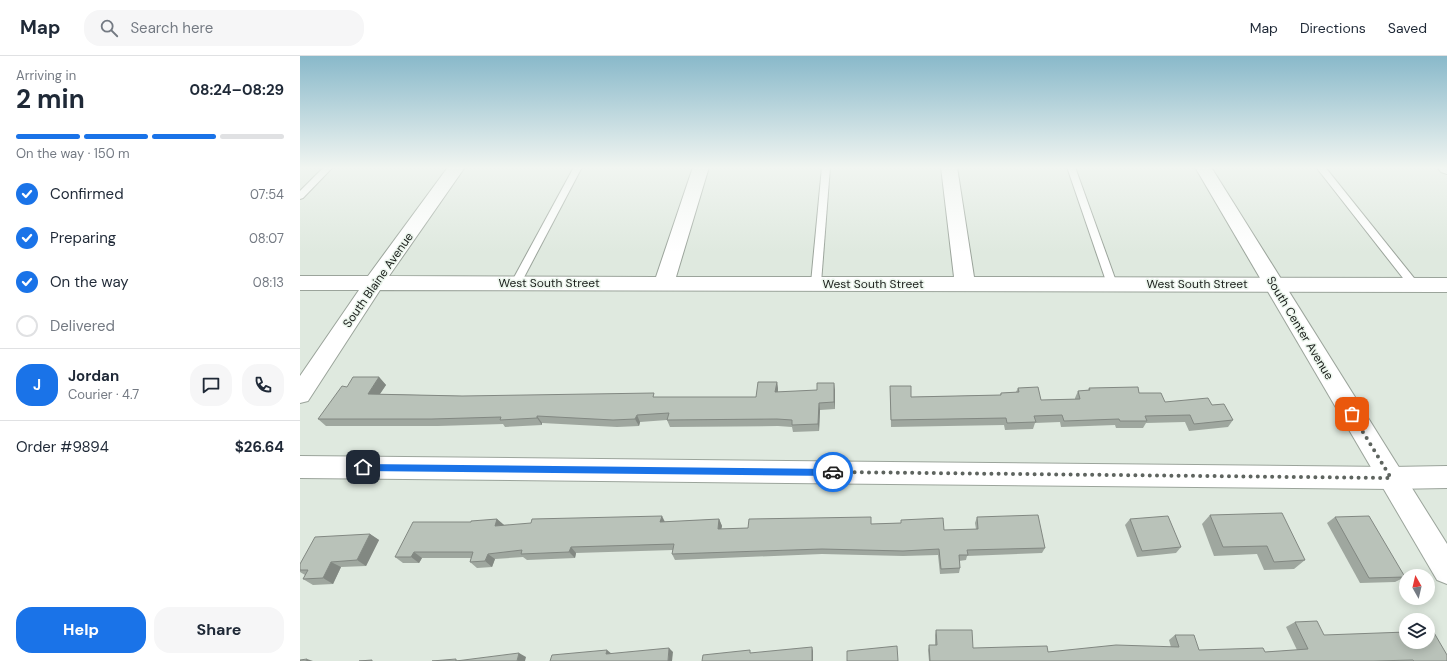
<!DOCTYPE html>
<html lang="en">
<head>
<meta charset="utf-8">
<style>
	:root { --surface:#fff; --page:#f6f6f7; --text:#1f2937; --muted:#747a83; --line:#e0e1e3; --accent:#1a73e8 }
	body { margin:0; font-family:"DM Sans",sans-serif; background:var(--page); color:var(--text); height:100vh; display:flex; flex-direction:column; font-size:15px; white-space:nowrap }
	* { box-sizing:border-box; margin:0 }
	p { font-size:13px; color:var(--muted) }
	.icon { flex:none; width:22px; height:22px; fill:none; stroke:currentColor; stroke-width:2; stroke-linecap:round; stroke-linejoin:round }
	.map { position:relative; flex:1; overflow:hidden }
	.drawer { display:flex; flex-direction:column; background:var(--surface); width:300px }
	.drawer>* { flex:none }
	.needle { width:26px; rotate:352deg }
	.fabs { position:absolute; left:1099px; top:513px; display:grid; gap:8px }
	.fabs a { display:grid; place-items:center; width:36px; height:36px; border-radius:50%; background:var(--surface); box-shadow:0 2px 10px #0003; font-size:20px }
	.pin { position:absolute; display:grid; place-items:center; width:34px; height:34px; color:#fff; margin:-17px; border-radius:8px; box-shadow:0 2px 6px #0006 }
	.courier { position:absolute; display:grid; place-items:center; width:40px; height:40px; margin:-20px; border:3px solid #1a73e8; border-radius:50%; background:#fff; color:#222; box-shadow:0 1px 5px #0007 }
	.summary em { font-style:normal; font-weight:700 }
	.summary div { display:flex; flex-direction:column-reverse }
	.summary { display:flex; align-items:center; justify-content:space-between; height:68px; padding:0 16px }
	h1 { font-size:26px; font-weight:700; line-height:30px }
	.bar { display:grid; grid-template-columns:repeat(4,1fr); gap:6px 4px; align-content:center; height:48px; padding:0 16px }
	.bar i { height:5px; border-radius:3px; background:var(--line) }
	.bar .on { background:var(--accent) }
	.bar p { grid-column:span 4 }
	.line { display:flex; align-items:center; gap:10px; padding:0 16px; border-top:1px solid var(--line) }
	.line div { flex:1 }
	.round { display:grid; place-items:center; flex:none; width:42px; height:42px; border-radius:16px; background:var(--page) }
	ol { padding:0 16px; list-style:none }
	li { display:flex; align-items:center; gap:12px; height:44px }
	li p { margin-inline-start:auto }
	li .icon { padding:4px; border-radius:50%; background:var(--accent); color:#fff; stroke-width:4 }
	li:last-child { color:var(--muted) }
	li i { width:22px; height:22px; border:2px solid var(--line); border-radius:50% }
	.primary-button { display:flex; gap:8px; margin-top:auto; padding:8px 16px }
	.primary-button a { flex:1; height:46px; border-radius:16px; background:var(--accent); color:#fff; font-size:16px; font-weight:700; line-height:46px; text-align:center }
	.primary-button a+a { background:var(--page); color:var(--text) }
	header { display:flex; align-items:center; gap:24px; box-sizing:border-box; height:56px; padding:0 20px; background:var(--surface); border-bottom:1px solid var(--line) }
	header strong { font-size:19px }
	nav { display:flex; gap:22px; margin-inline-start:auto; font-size:14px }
	.search { width:280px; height:36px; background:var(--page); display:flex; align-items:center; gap:10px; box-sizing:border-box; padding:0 14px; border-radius:16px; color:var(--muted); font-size:15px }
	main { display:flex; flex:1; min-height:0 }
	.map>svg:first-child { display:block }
</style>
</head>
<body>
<header>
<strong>Map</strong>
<div class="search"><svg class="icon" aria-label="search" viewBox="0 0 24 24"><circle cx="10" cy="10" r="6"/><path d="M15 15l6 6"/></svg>Search here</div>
<nav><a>Map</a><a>Directions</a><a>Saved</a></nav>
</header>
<main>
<section class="drawer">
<div class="summary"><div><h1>2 min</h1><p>Arriving in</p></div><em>08:24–08:29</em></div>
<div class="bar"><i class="on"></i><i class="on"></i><i class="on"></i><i></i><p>On the way · 150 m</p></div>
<ol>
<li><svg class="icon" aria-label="check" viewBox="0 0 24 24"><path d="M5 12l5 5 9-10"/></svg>Confirmed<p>07:54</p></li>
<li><svg class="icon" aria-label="check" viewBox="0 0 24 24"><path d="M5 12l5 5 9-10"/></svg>Preparing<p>08:07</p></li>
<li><svg class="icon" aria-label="check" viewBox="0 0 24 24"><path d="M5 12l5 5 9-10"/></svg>On the way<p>08:13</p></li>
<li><i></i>Delivered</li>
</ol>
<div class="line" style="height:72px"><b class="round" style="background:var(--accent);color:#fff">J</b><div><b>Jordan</b><p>Courier · 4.7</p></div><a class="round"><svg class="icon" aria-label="chat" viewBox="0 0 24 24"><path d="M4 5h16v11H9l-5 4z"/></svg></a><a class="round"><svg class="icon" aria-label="phone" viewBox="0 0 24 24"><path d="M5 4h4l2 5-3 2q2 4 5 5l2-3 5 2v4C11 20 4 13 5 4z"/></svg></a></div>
<div class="line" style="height:52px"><div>Order #9894</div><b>$26.64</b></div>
<div class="primary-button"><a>Help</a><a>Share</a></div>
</section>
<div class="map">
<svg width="1147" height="605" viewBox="0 0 1147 605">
	<rect width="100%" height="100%" fill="#dfe9df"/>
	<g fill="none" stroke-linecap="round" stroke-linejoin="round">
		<g stroke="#9ba49b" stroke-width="2">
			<g id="lane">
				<path d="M24,111H33L3,142L0,143V135Z"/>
				<path d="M274,111H282L221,227L219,229H213L211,227Z"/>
				<path d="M522,111H530L521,227L516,230L511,227Z"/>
				<path d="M767,111H775L817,228L815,230L812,231L807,228Z"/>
				<path d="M1016,111H1025L1118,227L1119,229L1118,231H1110Z"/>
			</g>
		</g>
		<g stroke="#9ba49b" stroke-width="2">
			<g id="street">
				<path d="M148,111H165L89,220L356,221L393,111H409L376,221H654L641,111H657L674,221L1147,222V236L80,234L8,345L0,347V320L59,234H0V220H68Z"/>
				<path d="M1137,111H1147V118L1141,116Z"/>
				<path d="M0,400L1091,411L1147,410V432L1091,433L0,422Z"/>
			</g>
		</g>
		<g stroke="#9ba49b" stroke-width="2">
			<path id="secondary" d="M895,111H911L1147,488V528L1137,524Z"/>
		</g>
		<use href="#lane" fill="#fff" fill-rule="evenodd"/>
		<use href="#street" fill="#fff" fill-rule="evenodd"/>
		<use href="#secondary" fill="#fff" fill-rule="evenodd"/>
	</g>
	<g fill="#9fa79f">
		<path d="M79,321L86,329L80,338L162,340L356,341H456L477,326L478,333V336L535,334V353L520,354L519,375L493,376L492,371L478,370L370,371L367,364L340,366L339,370L317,371L242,367V369L205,371L203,368L138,370H26L18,363L47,331Z"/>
		<path d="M590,330L611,341L700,339L701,337L716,336L718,332L741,344L775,343V342L778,335L788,334L789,332L839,337L865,346L912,349L933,364L928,371L889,375L885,366L846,367L843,372H816L815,369L761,371L760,366L735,367L733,373L705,374L704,369L591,371Z"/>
		<path d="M910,459L1005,504L994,513L964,514L957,498L914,500L902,468Z"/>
		<path d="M677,461L745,492L742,497L667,500L666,504L659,505L660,512L659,517L640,518L638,499L603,500L522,498L375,504L372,498L373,494L276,497L275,502L227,504L223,501L195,503L192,511L177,512L170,506L171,502H122L119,507H103L95,501L171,466L197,463L204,469H203L365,466L419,463L422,470L421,473L601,467V464L644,474L676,473L675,467Z"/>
		<path d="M1035,461L1105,521L1095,526L1060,527L1027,467Z"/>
		<path d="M830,463L881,491L876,497L837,501L825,469Z"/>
		<path d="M70,478L79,484L66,510L41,511L33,528L13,529L3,523L5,519L0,516V508Z"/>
		<path d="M995,566L1024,579L1147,605H629L628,594L629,589H635V579L636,574L673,592L748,596L871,591L869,584L875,579L899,594L965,596L997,594L986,571Z"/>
	</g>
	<g fill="#828882">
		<path d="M79,321L86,329L75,345L68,338Z"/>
		<path d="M477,326L478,333L477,343L475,336Z"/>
		<path d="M534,327L535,334V353L534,346Z"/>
		<path d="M519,347L520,354L519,375L518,368Z"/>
		<path d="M337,359L340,366L339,370L335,363Z"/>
		<path d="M237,360L242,367V369L237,362Z"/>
		<path d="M362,460L365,466H360Z"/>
		<path d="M197,463L204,469L201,476L195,470Z"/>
		<path d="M419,463L422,470L420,479L418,473Z"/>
		<path d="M70,478L79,484L66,510L57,504Z"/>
		<path d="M271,491L276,497L275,502L269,496Z"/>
		<path d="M114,496L122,502L119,507L111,501Z"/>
		<path d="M188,498L195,503L192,511L185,505Z"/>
		<path d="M31,506L41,511L33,528L23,522Z"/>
		<path d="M512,591L513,595V605H512Z"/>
		<path d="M369,592L373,596L372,605H368Z"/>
		<path d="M307,594L312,598H306Z"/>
		<path d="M219,597L226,601L225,605H217Z"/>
		<path d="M7,603L13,605H6Z"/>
	</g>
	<g fill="#b9c2b9" stroke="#828882">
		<path d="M53,321H79L68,338L162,340L354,337L353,341H456L458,326H477L475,336L517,334V327H534V346L519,347L518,368L492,369V364L477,363L367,364L369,357L337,359L335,363L313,364L237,360V362L200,364L201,361L132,363H18L42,330L47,331Z"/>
		<path d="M590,330H611V341L701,339V337L719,336L718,332L738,331L741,344L780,343L778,335L790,334L789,332L838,331L839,337H861L865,346L908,342L912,349L924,348L933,364L894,368L890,359L845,360L847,365H820L819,363L764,365L762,359L734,360L736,366L707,367L706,362L591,364Z"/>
		<path d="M982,457L1005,504L974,506L967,490L923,491L910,459Z"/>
		<path d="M738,459L745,492L667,494L668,499H659L660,512L641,513L639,493L603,495L522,493L372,498L374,488L271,491L269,496L221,498L222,494L188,498L185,505L170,506L173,496H114L111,501H95L113,466H171V465L197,463L195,470L231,467L232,463L362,460L360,466L419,463L418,473L448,472L449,463L571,461V468L601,467V464L643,462L644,474L678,473L677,461Z"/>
		<path d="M868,460L881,491L842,495L830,463Z"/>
		<path d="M1069,460L1105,521L1069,522L1035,461Z"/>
		<path d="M70,478L57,504L31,506L23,522L3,523L8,514H0V508L15,481Z"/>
		<path d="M1017,565L1024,579L1106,576V586H1128V575H1133L1147,599V605H1114L1113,604L1074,605H630L629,589H637L636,574H672L673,592L747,590L748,596L816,589L879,591L875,579H894L899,594L963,592L965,596L1008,593L995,566Z"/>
		<path d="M597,590L598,605H547V595Z"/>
		<path d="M512,591V605H402L403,599L450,594V597Z"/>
		<path d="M369,592L368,605H250L252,599L307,594L306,598Z"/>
		<path d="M219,597L217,605H132L156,603V605Z"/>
		<path d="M7,603L6,605H0V604Z"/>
		<path d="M72,604V605H59Z"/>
	</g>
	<linearGradient id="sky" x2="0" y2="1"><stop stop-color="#89b9ca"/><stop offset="0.57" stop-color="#f1f5f1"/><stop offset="1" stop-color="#f1f5f1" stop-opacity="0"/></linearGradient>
	<rect width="1147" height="196" fill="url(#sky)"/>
	<path fill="#1a73e8" d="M63,408L533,413L536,416L533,420L63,415L60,411Z"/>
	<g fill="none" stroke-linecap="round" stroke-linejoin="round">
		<path stroke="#5e645f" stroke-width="4" stroke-dasharray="0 7.2" d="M533,416L1091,422L1052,358"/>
	</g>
	<g text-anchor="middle" stroke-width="3" stroke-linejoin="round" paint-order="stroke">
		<g font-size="12" fill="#191d1a" stroke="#ecf6ed">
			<text transform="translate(78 224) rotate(-55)" y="4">South Blaine Avenue</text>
			<text x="249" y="231">West South Street</text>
			<text x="573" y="232">West South Street</text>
			<text x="897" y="232">West South Street</text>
			<text transform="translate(1000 272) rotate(59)" y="4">South Center Avenue</text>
		</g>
	</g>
</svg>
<div class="fabs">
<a><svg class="needle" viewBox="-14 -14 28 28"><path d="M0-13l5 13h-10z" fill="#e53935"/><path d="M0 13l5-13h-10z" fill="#747a83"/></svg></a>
<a><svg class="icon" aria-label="layers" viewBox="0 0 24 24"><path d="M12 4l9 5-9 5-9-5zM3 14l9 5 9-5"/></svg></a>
</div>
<div class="pin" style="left:1052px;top:358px;background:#ea580c"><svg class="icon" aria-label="bag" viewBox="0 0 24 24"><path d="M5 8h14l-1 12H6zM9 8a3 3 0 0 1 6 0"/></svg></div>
<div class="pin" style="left:63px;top:411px;background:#1f2937"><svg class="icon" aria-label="home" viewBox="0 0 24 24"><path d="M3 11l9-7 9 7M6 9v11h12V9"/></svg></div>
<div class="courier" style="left:533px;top:416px"><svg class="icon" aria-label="car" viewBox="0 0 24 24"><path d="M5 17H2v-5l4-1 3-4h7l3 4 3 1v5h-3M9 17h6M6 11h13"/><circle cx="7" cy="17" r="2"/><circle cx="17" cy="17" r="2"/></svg></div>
</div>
</main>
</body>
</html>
